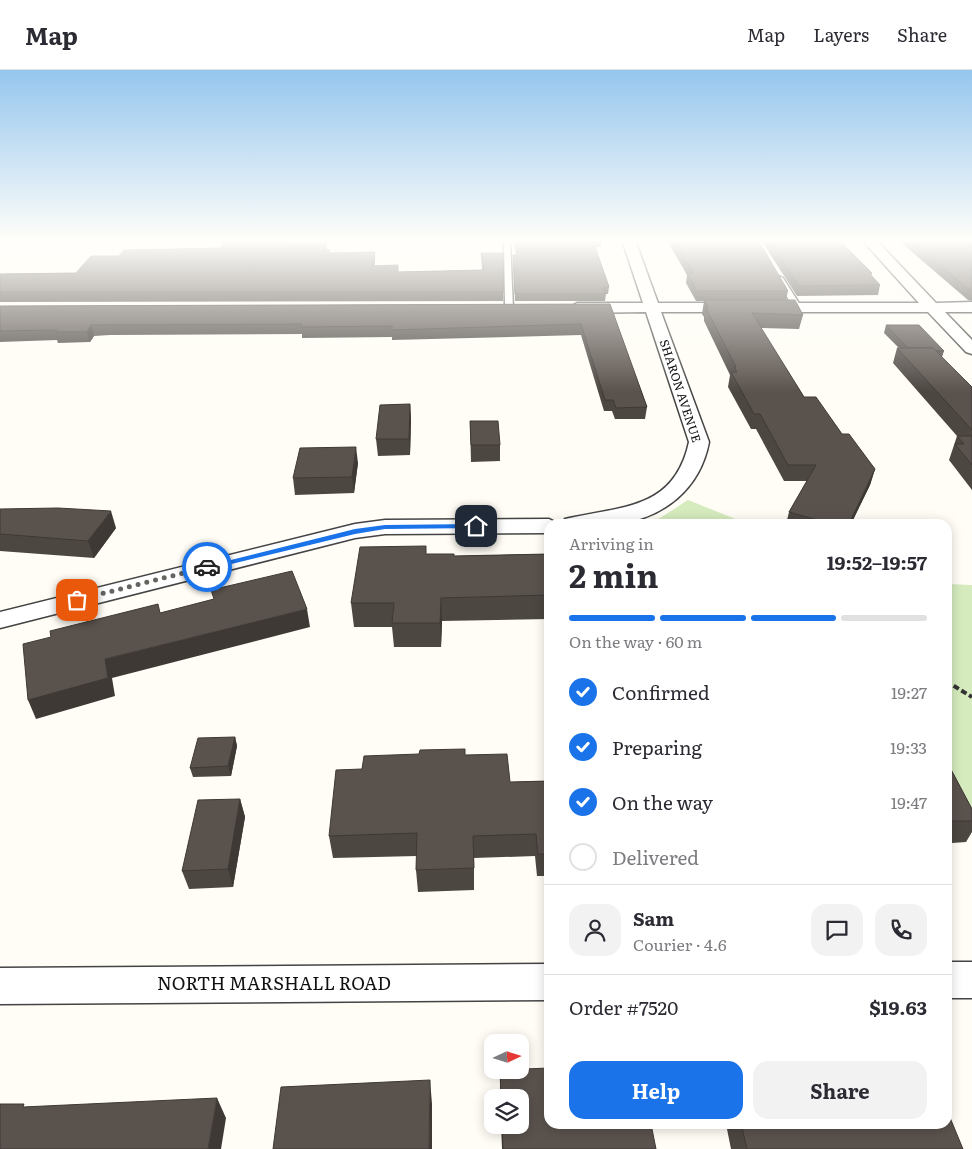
<!DOCTYPE html>
<html lang="en">
<head>
<meta charset="utf-8">
<style>
	:root { --surface:#fff; --page:#f2f2f3; --text:#2b2b33; --muted:#7c7c81; --line:#e1e1e2; --accent:#1a73e8 }
	body { margin:0; font-family:Literata,serif; background:var(--page); color:var(--text); height:100vh; display:flex; flex-direction:column; font-size:19px; white-space:nowrap }
	* { box-sizing:border-box; margin:0 }
	p { font-size:16px; color:var(--muted) }
	.icon { flex:none; width:28px; height:28px; fill:none; stroke:currentColor; stroke-width:2; stroke-linecap:round; stroke-linejoin:round }
	.map { position:relative; flex:1; overflow:hidden }
	.sheet { position:absolute; left:544px; top:449px; width:408px; height:610px; display:flex; flex-direction:column; background:var(--surface); border-radius:15px; box-shadow:0 2px 12px #0003 }
	.sheet>* { flex:none }
	.needle { width:32px; rotate:86deg }
	.fabs { position:absolute; left:484px; top:964px; display:grid; gap:10px }
	.fabs a { display:grid; place-items:center; width:45px; height:45px; border-radius:10px; background:var(--surface); box-shadow:0 2px 12px #0003; font-size:25px }
	.pin { position:absolute; display:grid; place-items:center; width:42px; height:42px; color:#fff; margin:-21px; border-radius:10px; box-shadow:0 2px 8px #0006 }
	.courier { position:absolute; display:grid; place-items:center; width:50px; height:50px; margin:-25px; border:4px solid #1a73e8; border-radius:50%; background:#fff; color:#222; box-shadow:0 1px 6px #0007 }
	.overview em { font-style:normal; font-weight:700 }
	.overview div { display:flex; flex-direction:column-reverse }
	.overview { display:flex; align-items:center; justify-content:space-between; height:85px; padding:0 25px }
	h1 { font-size:32px; font-weight:700; line-height:38px }
	.bar { display:grid; grid-template-columns:repeat(4,1fr); gap:8px 5px; align-content:center; height:60px; padding:0 25px }
	.bar i { height:6px; border-radius:4px; background:var(--line) }
	.bar .active { background:var(--accent) }
	.bar p { grid-column:span 4 }
	.line { display:flex; align-items:center; gap:12px; padding:0 25px; border-top:1px solid var(--line) }
	.line div { flex:1 }
	.round { display:grid; place-items:center; flex:none; width:52px; height:52px; border-radius:15px; background:var(--page) }
	ol { padding:0 25px; list-style:none }
	li { display:flex; align-items:center; gap:15px; height:55px }
	li p { margin-inline-start:auto }
	li .icon { padding:5px; border-radius:50%; background:var(--accent); color:#fff; stroke-width:4 }
	li:last-child { color:var(--muted) }
	li i { width:28px; height:28px; border:2px solid var(--line); border-radius:50% }
	.button { display:flex; gap:10px; margin-top:auto; padding:10px 25px }
	.button a { flex:1; height:58px; border-radius:15px; background:var(--accent); color:#fff; font-size:20px; font-weight:700; line-height:58px; text-align:center }
	.button a+a { background:var(--page); color:var(--text) }
	header { display:flex; align-items:center; gap:30px; box-sizing:border-box; height:70px; padding:0 25px; background:var(--surface); border-bottom:1px solid var(--line) }
	header strong { font-size:24px }
	nav { display:flex; gap:28px; margin-inline-start:auto; font-size:18px }
	.map>svg:first-child { display:block }
</style>
</head>
<body>
<header>
<strong>Map</strong>
<nav><a>Map</a><a>Layers</a><a>Share</a></nav>
</header>
<div class="map">
<svg width="972" height="1079" viewBox="0 0 972 1079">
	<rect width="100%" height="100%" fill="#fffdf5"/>
	<g fill="#d5ebbd">
		<path d="M688,430L748,454L646,453L660,448Z"/>
		<path d="M946,514L972,515V752L946,698Z"/>
	</g>
	<g fill="none" stroke-linecap="round" stroke-linejoin="round">
		<g stroke="#444" stroke-width="3">
			<g id="lane">
				<path d="M504,170H510L513,238L509,240L505,238Z"/>
				<path d="M779,206L783,208L802,238L801,240L794,238L775,208Z"/>
			</g>
		</g>
		<g stroke="#444" stroke-width="3">
			<g id="street">
				<path d="M622,170H635L658,233H919L862,170H876L936,233L972,232V242H945L972,270V284L966,282L928,242H661L709,372C700,419 664,448 617,454C599,456 580,454 562,454L565,449C620,436 674,441 689,372L646,242L577,243L569,238L577,233H643Z"/>
				<path d="M549,449L559,454H549V463L385,464L355,468L0,558V542L355,454L385,450Z"/>
				<rect x="946" y="892" width="26" height="36"/>
				<path d="M549,894V930L0,934V898Z"/>
			</g>
		</g>
		<path stroke="#333" stroke-width="4" stroke-dasharray="6 3" stroke-linecap="butt" d="M946,611L972,627"/>
		<use href="#lane" fill="#fff" fill-rule="evenodd"/>
		<use href="#street" fill="#fff" fill-rule="evenodd"/>
	</g>
	<g fill="#4d4742">
		<path d="M289,170V173L326,172L327,180L330,183L375,191L374,196L399,202L482,200L481,183H503V231L0,232V204L76,203L119,186L221,178Z"/>
		<path d="M514,170H601V177H595L609,217L608,224H606L605,231H515L513,185H516Z"/>
		<path d="M667,170H758L788,221L786,230L803,245L799,259L761,258L804,327L842,364L875,399L870,415L851,454H786L789,442L807,411H784L756,359H751L728,317L730,305L704,251V247L702,244L704,231H696L686,213L687,205Z"/>
		<path d="M761,170H839L872,203L871,206L880,215L878,225L797,226Z"/>
		<path d="M898,170H972V231L968,230Z"/>
		<path d="M610,234L647,337L645,349H615L612,341H604L581,265L392,270V267L302,268V264L110,265L94,266L90,272L58,273L57,270L0,272V236Z"/>
		<path d="M886,255L944,281L942,287L972,317V420L949,390L957,366L893,293L897,278H899L884,263Z"/>
		<path d="M410,334L411,350L410,385L378,386L376,369Z"/>
		<path d="M470,351L500,375V391L471,392Z"/>
		<path d="M358,393L354,423L295,425L293,408Z"/>
		<path d="M0,439L116,458L94,488L0,481Z"/>
		<path d="M426,476V484L454,486L549,484V549L442,551L441,577H394L392,557H354L351,533Z"/>
		<path d="M235,667L237,676L231,706L193,707L190,698Z"/>
		<path d="M465,685L510,712L549,711V806H537L535,786L474,788V820L418,822L416,800L417,786L333,788L329,766L362,699Z"/>
		<path d="M946,690L972,739V762L966,772L952,773L946,783Z"/>
		<path d="M240,729L245,747L233,817L189,819L182,801Z"/>
		<path d="M500,1000L656,1079H502L501,1055H520V1028H500Z"/>
		<path d="M726,1054H946L963,1079H731Z"/>
	</g>
	<g fill="#3f3936">
		<path d="M326,172L327,181L324,180Z"/>
		<path d="M375,182V191L373,205L372,196Z"/>
		<path d="M91,255L94,266L90,272L87,262Z"/>
		<path d="M410,334L411,350L410,385L409,369Z"/>
		<path d="M356,377L358,393L354,423L352,407Z"/>
		<path d="M875,399L870,415L851,454H849Z"/>
		<path d="M111,441L116,458L94,488L88,471Z"/>
		<path d="M441,528L442,551L441,577L440,553Z"/>
		<path d="M307,539L310,557L112,608L115,626L36,649L28,630L105,589Z"/>
		<path d="M235,667L237,676L231,706L228,696Z"/>
		<path d="M240,729L245,747L233,817L228,799Z"/>
		<path d="M430,1010L432,1034V1079H429Z"/>
		<path d="M217,1028L226,1048L221,1079H208Z"/>
	</g>
	<g fill="#5a524d" stroke="#3f3936">
		<path d="M225,170H288L287,173L326,172L324,180H330L329,183L375,182L372,196L398,195V202L484,200L481,183H503V222H0V204L76,203L91,186H119L124,180L221,178Z"/>
		<path d="M515,170H601L593,171L609,217L603,218L606,224H515L513,185H517Z"/>
		<path d="M674,170H758L788,221H697L687,203H693Z"/>
		<path d="M768,170H839L872,203H869L880,215L799,216Z"/>
		<path d="M910,170H972V221H971Z"/>
		<path d="M705,230H795L803,245L752,243L804,327H816L842,364H849L875,399L849,454H831L789,442L816,395H788L760,344H754L731,302H737L734,297H736L706,238H708Z"/>
		<path d="M610,234L647,337L616,338L613,330H605L581,254L392,260V256L301,257L302,254L107,255H91L87,262H55L57,260L0,261V236Z"/>
		<path d="M886,255H919L944,281H936L933,278H908Z"/>
		<path d="M897,278H933L972,317V360Z"/>
		<path d="M410,334L409,369H376L380,335Z"/>
		<path d="M470,351H498L500,375H471Z"/>
		<path d="M957,366H972V395L955,374H964Z"/>
		<path d="M356,377L352,407L293,408L300,378Z"/>
		<path d="M58,438L111,441L88,471L0,464V439Z"/>
		<path d="M426,476V484H454V486L549,484V525L441,528L440,553H392L394,533H351L360,477Z"/>
		<path d="M292,501L307,539L105,589L108,608L28,630L23,574L51,567L50,561L158,534L160,543L214,529L211,520Z"/>
		<path d="M235,667L228,696L190,698L198,668Z"/>
		<path d="M465,679V685L507,684L510,712L549,711V784H538L536,764L473,766L474,798L416,800L417,763L329,766L336,700L362,699L364,686L419,684L420,680Z"/>
		<path d="M946,690L972,739V751H946Z"/>
		<path d="M240,729L228,799L182,801L198,730Z"/>
		<path d="M946,761L952,772L946,773Z"/>
		<path d="M549,998V1054H651L656,1079H503L502,1055H520V1028H501L500,1000Z"/>
		<path d="M430,1010L429,1079H273L281,1017Z"/>
		<path d="M217,1028L208,1079H0V1034H24L23,1037Z"/>
		<path d="M946,1038L963,1079H747L741,1054H946Z"/>
	</g>
	<linearGradient id="sky" x2="0" y2="1"><stop stop-color="#95c6ee"/><stop offset="0.53" stop-color="#fffefa"/><stop offset="1" stop-color="#fffefa" stop-opacity="0"/></linearGradient>
	<rect width="972" height="322" fill="url(#sky)"/>
	<path fill="#1a73e8" d="M476,454L479,458L385,459L355,464L207,500L203,497L355,459L385,455Z"/>
	<g fill="none" stroke-linecap="round" stroke-linejoin="round">
		<path stroke="#646461" stroke-width="5" stroke-dasharray="0 9" d="M77,530L207,497"/>
	</g>
	<g text-anchor="middle" stroke-width="5" stroke-linejoin="round" paint-order="stroke">
		<g font-size="12" fill="#111" stroke="#fff">
			<text transform="translate(680 321) rotate(72)" y="4">SHARON AVENUE</text>
		</g>
		<g font-size="18" fill="#111" stroke="#fff">
			<text x="274" y="920">NORTH MARSHALL ROAD</text>
		</g>
	</g>
</svg>
<div class="fabs">
<a><svg class="needle" viewBox="-14 -14 28 28"><path d="M0-13l5 13h-10z" fill="#e53935"/><path d="M0 13l5-13h-10z" fill="#7c7c81"/></svg></a>
<a><svg class="icon" aria-label="layers" viewBox="0 0 24 24"><path d="M12 4l9 5-9 5-9-5zM3 14l9 5 9-5"/></svg></a>
</div>
<div class="pin" style="left:77px;top:530px;background:#ea580c"><svg class="icon" aria-label="bag" viewBox="0 0 24 24"><path d="M5 8h14l-1 12H6zM9 8a3 3 0 0 1 6 0"/></svg></div>
<div class="pin" style="left:476px;top:456px;background:#1f2937"><svg class="icon" aria-label="home" viewBox="0 0 24 24"><path d="M3 11l9-7 9 7M6 9v11h12V9"/></svg></div>
<div class="courier" style="left:207px;top:497px"><svg class="icon" aria-label="car" viewBox="0 0 24 24"><path d="M5 17H2v-5l4-1 3-4h7l3 4 3 1v5h-3M9 17h6M6 11h13"/><circle cx="7" cy="17" r="2"/><circle cx="17" cy="17" r="2"/></svg></div>
<section class="sheet">
<div class="overview"><div><h1>2 min</h1><p>Arriving in</p></div><em>19:52–19:57</em></div>
<div class="bar"><i class="active"></i><i class="active"></i><i class="active"></i><i></i><p>On the way · 60 m</p></div>
<ol>
<li><svg class="icon" aria-label="check" viewBox="0 0 24 24"><path d="M5 12l5 5 9-10"/></svg>Confirmed<p>19:27</p></li>
<li><svg class="icon" aria-label="check" viewBox="0 0 24 24"><path d="M5 12l5 5 9-10"/></svg>Preparing<p>19:33</p></li>
<li><svg class="icon" aria-label="check" viewBox="0 0 24 24"><path d="M5 12l5 5 9-10"/></svg>On the way<p>19:47</p></li>
<li><i></i>Delivered</li>
</ol>
<div class="line" style="height:90px"><a class="round"><svg class="icon" aria-label="person" viewBox="0 0 24 24"><circle cx="12" cy="8" r="4"/><path d="M4 21q1-7 8-7t8 7"/></svg></a><div><b>Sam</b><p>Courier · 4.6</p></div><a class="round"><svg class="icon" aria-label="chat" viewBox="0 0 24 24"><path d="M4 5h16v11H9l-5 4z"/></svg></a><a class="round"><svg class="icon" aria-label="phone" viewBox="0 0 24 24"><path d="M5 4h4l2 5-3 2q2 4 5 5l2-3 5 2v4C11 20 4 13 5 4z"/></svg></a></div>
<div class="line" style="height:65px"><div>Order #7520</div><b>$19.63</b></div>
<div class="button"><a>Help</a><a>Share</a></div>
</section>
</div>
</body>
</html>
